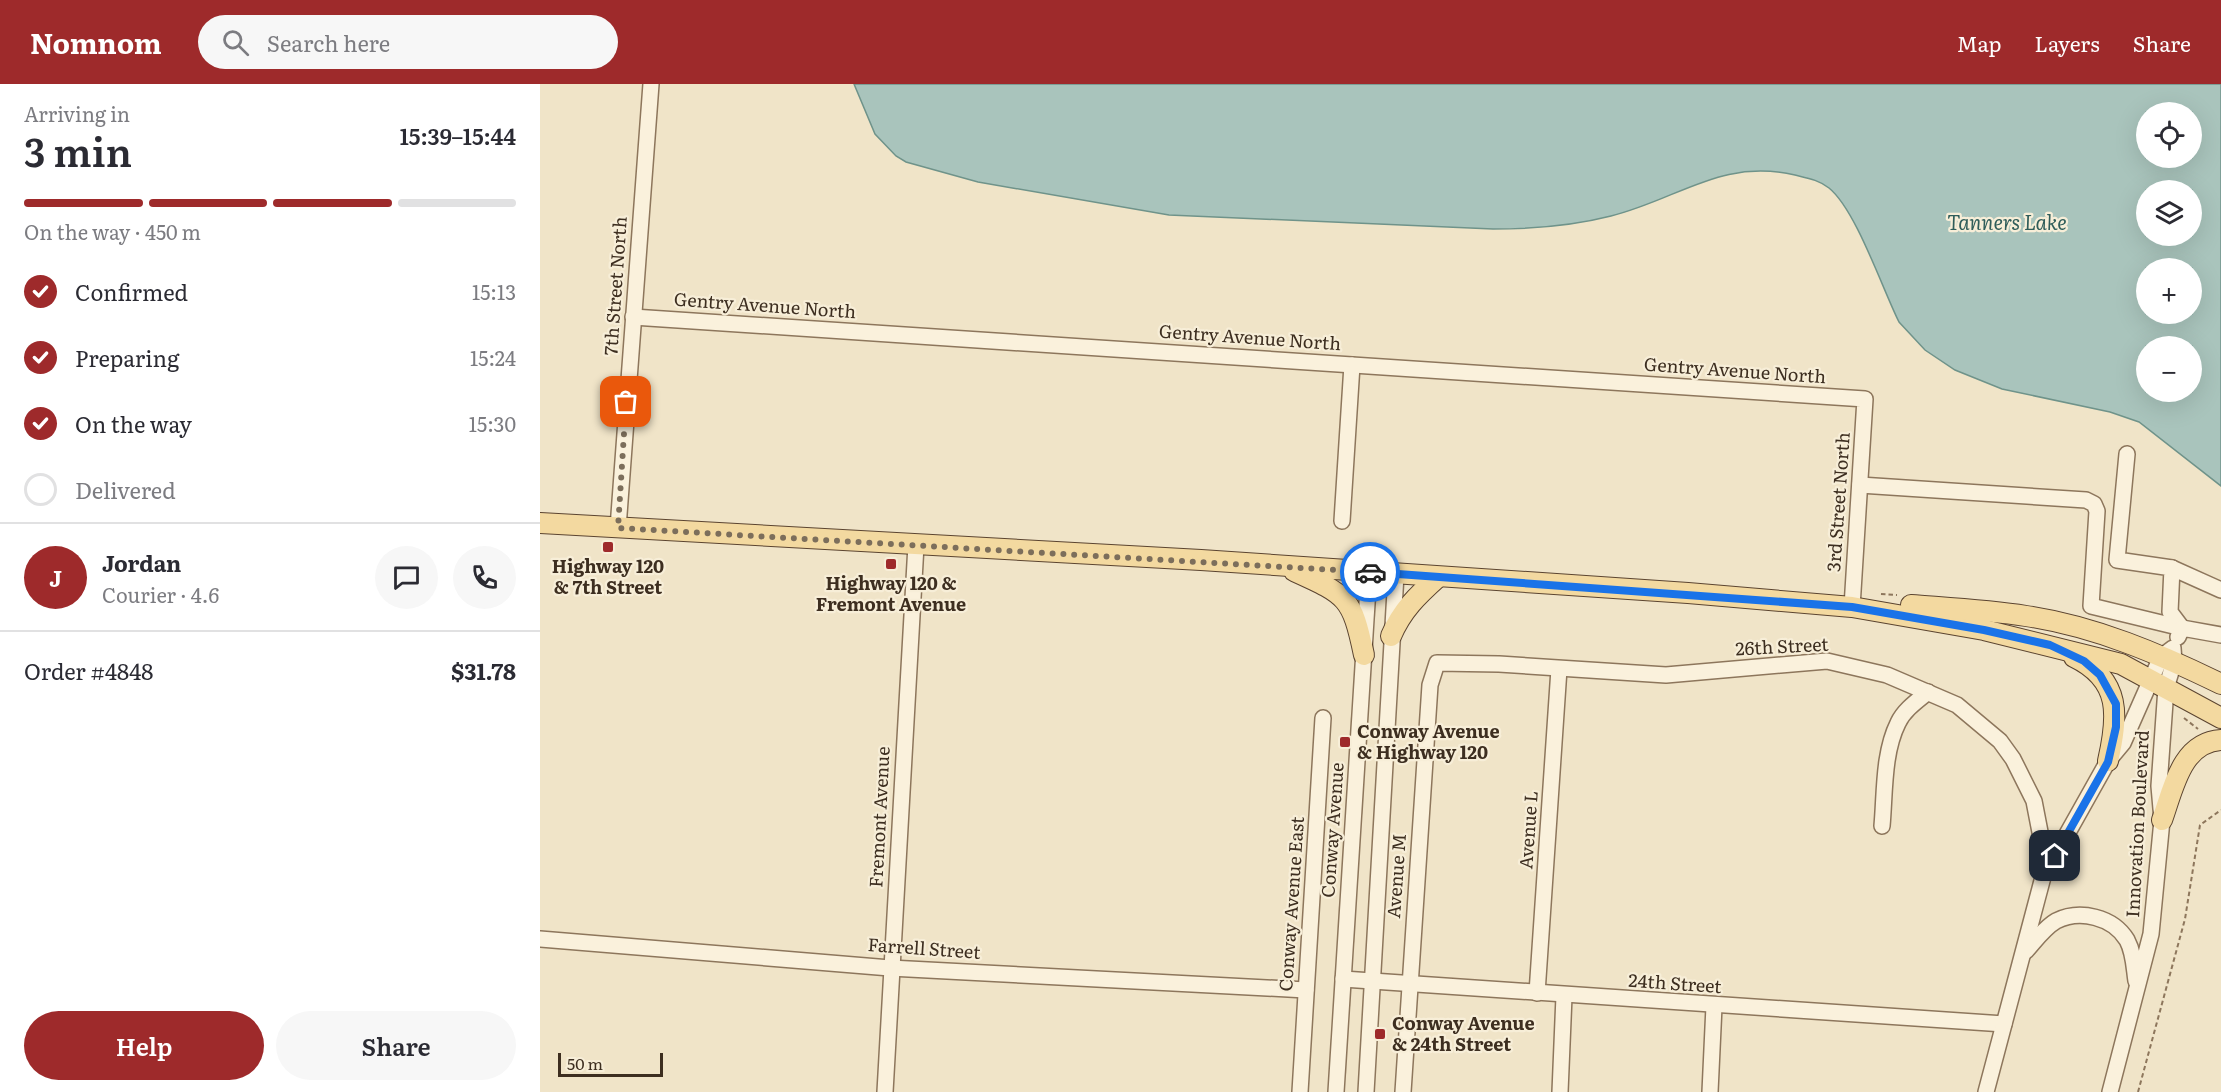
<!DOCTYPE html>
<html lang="en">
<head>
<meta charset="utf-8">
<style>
	:root { --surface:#fff; --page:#f7f7f7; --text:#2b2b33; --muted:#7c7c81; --line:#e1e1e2; --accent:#9e2a2b }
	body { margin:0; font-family:Literata,serif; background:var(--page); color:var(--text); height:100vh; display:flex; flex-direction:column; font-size:22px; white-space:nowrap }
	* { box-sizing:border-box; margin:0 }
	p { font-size:20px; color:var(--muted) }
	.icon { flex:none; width:33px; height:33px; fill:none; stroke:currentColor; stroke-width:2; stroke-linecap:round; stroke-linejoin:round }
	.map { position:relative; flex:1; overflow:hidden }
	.panel { display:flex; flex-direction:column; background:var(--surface); width:540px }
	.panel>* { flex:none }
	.tools { position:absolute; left:1596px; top:18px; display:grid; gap:12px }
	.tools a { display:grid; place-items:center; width:66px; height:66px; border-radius:50%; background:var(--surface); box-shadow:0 6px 24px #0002; font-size:30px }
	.scale { position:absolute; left:18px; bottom:15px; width:105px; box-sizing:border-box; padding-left:6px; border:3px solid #3d2e20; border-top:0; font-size:16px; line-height:21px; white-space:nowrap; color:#3d2e20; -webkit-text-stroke:4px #f7eed8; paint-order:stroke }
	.pin { position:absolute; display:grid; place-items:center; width:51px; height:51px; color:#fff; margin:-26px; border-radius:12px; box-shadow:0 3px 9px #0006 }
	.courier { position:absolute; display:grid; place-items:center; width:60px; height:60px; margin:-30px; border:4px solid #1a73e8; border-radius:50%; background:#fff; color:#222; box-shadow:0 2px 8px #0007 }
	.summary em { font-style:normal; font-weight:600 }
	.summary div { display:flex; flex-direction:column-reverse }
	.summary { display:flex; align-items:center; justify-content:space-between; height:102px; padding:0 24px }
	h1 { font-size:39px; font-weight:600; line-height:45px }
	.bar { display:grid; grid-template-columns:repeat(4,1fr); gap:9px 6px; align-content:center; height:72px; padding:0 24px }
	.bar i { height:8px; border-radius:4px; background:var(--line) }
	.bar .active { background:var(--accent) }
	.bar p { grid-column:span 4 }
	.line { display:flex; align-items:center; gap:15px; padding:0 24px; border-top:2px solid var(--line) }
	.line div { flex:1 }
	.round { display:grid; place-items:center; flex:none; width:63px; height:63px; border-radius:32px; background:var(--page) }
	ol { padding:0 24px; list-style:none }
	li { display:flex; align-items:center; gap:18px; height:66px }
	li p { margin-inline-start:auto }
	li .icon { padding:6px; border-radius:50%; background:var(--accent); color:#fff; stroke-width:4 }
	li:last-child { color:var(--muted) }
	li i { width:33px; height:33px; border:3px solid var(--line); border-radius:50% }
	.primary-button { display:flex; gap:12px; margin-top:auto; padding:12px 24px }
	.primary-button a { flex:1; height:69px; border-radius:36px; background:var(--accent); color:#fff; font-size:24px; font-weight:600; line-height:69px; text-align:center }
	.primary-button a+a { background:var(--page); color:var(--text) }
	header { display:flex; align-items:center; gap:36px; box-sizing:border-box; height:84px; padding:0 30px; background:var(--accent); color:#fff }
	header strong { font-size:28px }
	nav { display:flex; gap:33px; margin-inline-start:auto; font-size:21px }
	.search { width:420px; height:54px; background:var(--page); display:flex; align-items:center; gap:15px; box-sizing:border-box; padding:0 21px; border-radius:33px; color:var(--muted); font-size:22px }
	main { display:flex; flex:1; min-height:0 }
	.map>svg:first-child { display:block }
</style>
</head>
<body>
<header>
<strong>Nomnom</strong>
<div class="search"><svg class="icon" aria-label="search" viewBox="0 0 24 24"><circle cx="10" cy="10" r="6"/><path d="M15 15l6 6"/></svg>Search here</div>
<nav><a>Map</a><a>Layers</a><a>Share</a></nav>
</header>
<main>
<section class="panel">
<div class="summary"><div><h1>3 min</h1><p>Arriving in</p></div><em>15:39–15:44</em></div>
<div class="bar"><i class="active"></i><i class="active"></i><i class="active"></i><i></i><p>On the way · 450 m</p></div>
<ol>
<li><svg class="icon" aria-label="check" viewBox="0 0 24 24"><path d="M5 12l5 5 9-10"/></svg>Confirmed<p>15:13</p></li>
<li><svg class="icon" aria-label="check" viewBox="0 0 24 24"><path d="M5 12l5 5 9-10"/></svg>Preparing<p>15:24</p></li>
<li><svg class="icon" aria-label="check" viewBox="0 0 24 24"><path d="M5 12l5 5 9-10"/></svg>On the way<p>15:30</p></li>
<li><i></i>Delivered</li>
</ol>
<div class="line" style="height:108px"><b class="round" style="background:var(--accent);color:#fff">J</b><div><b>Jordan</b><p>Courier · 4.6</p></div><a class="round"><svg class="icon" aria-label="chat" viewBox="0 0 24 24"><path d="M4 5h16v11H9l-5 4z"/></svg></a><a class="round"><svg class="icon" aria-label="phone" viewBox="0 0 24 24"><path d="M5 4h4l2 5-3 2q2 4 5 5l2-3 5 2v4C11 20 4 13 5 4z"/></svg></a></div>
<div class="line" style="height:78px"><div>Order #4848</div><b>$31.78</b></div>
<div class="primary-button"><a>Help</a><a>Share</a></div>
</section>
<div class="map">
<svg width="1681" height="1008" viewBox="0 0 1681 1008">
	<rect width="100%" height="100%" fill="#f0e4c8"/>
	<path fill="#a9c4bc" stroke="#6f938a" stroke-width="1.5" fill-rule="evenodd" d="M314,0H1681V402L1599,338L1570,328L1462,305L1415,286L1385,266L1359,238C1342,204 1316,126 1289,104C1279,96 1267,94 1255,91C1181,74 1139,115 1071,132C1032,142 993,145 953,145L629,131L438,98L366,78L356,72L335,50ZM1606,28H1652V74H1606ZM1606,106H1652V152H1606ZM1606,184H1652V230H1606ZM1606,262H1652V308H1606Z"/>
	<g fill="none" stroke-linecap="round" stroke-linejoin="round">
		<g stroke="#8d765c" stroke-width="18">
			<g id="minor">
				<path d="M93,233L1325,315L1312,523"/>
				<path d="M1587,370L1577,476L1632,484L1630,528L1642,544"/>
				<path d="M1320,401L1546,416L1554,420L1557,427L1551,522L1642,544"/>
				<path d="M802,437L812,281"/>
				<path d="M78,444L111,0"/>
				<path d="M1632,484L1681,506"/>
				<path d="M1638,553L1642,544L1681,551"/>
				<path d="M1342,742C1345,709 1343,669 1358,639C1364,626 1377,617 1388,608"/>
				<path d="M0,855L350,884L766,906"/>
				<path d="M1486,867C1495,857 1504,844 1516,837C1540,825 1573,833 1587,856C1594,869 1594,884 1596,897"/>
				<path d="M803,895L1464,940"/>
				<path d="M997,909L1019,585"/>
				<path d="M345,1008L376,461"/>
				<path d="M760,1008L783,634"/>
				<path d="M796,1008L829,488"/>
				<path d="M826,1008L856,490"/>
				<path d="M863,1008L890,601L897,579L959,580L1126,591L1287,577L1347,591L1417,621L1460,657L1473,675L1494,717L1500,748L1503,793"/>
				<path d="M1020,1008L1024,912"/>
				<path d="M1170,1008L1174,922"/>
				<path d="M1446,1008L1503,793L1568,677L1583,659L1621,573L1633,564L1634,578L1626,604L1619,702L1622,736L1611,850L1570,1008"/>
			</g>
		</g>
		<g stroke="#5b4430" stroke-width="22">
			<g id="major">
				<path d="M0,439L661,476L1148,509L1312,523L1444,546L1581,580L1681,634"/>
				<path d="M754,487C807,511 812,513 824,571"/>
				<path d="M1371,521C1409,524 1448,526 1486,532C1554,542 1620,570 1681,600"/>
				<path d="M851,552C862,526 878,511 898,493"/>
				<path d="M1534,573C1582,596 1578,633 1568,677"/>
				<path d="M1622,736C1633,706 1641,658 1681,656"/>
			</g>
		</g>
		<g stroke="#8d765c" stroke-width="2" stroke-dasharray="4.5 3" stroke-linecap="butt">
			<path d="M1341,510L1357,511"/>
			<path d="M1644,634L1658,645"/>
			<path d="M1598,1008L1645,835L1660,741L1681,726"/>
		</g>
		<use href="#minor" stroke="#faf1dc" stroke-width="15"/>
		<use href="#major" stroke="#f3d9a0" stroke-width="20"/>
	</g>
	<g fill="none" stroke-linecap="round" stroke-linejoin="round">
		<path stroke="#7c6e5b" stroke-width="6" stroke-dasharray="0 10.8" d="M86,318L78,444L830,488"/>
		<path stroke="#1a73e8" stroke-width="8" d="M830,488L1312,523L1444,546L1510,561L1544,577L1560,591L1576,620V643L1568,678L1515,772"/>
	</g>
	<g fill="#9e2a2b" stroke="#f7eed8" stroke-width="2">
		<rect x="62" y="457" width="12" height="12" rx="3"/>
		<rect x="345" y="474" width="12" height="12" rx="3"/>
		<rect x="799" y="652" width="12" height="12" rx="3"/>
		<rect x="834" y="944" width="12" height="12" rx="3"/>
	</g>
	<g text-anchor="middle" stroke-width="4.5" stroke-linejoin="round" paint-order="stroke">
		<g font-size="18" fill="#3d2e20" stroke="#f7eed8">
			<text transform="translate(76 202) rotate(-86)" y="6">7th Street North</text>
			<text transform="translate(225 222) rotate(4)" y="6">Gentry Avenue North</text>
			<text transform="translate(710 254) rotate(4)" y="6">Gentry Avenue North</text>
			<text transform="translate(1195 287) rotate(4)" y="6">Gentry Avenue North</text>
			<text transform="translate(1299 418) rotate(-86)" y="6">3rd Street North</text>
			<text transform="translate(1242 563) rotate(-3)" y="6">26th Street</text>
			<text transform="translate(340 733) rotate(-87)" y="6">Fremont Avenue</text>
			<text transform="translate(1598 740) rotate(-87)" y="6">Innovation Boulevard</text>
			<text transform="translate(793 746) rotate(-86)" y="6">Conway Avenue</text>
			<text transform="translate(989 746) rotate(-86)" y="6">Avenue L</text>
			<text transform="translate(857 792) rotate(-86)" y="6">Avenue M</text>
			<text transform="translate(752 820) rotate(-86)" y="6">Conway Avenue East</text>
			<text transform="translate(384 865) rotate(4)" y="6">Farrell Street</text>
			<text transform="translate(1135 900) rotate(4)" y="6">24th Street</text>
		</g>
		<g font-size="18" font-weight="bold" fill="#3d2e20" stroke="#f7eed8">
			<text x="68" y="489">Highway 120<tspan x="68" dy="21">&amp; 7th Street</tspan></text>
			<text x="351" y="506">Highway 120 &amp;<tspan x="351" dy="21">Fremont Avenue</tspan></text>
			<text x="817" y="654" text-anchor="start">Conway Avenue<tspan x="817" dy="21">&amp; Highway 120</tspan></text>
			<text x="852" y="946" text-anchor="start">Conway Avenue<tspan x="852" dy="21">&amp; 24th Street</tspan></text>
		</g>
		<g font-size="20" font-style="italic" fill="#2f5d5a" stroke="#f7eed8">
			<text x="1467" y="146">Tanners Lake</text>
		</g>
	</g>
</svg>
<div class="tools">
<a><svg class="icon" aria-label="locate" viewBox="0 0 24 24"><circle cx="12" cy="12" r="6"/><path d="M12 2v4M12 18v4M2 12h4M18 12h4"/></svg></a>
<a><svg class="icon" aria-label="layers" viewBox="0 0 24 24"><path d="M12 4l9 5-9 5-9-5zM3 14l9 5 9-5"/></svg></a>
<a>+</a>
<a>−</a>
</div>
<div class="scale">50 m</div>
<div class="pin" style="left:86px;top:318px;background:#ea580c"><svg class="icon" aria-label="bag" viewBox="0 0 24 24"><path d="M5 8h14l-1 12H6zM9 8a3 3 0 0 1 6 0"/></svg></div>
<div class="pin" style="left:1515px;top:772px;background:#1f2937"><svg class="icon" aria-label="home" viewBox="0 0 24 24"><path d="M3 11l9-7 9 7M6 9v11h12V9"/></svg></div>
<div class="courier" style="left:830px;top:488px"><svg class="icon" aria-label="car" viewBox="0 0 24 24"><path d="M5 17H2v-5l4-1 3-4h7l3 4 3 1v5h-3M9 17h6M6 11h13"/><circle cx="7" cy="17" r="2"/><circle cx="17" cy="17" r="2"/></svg></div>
</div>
</main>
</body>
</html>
